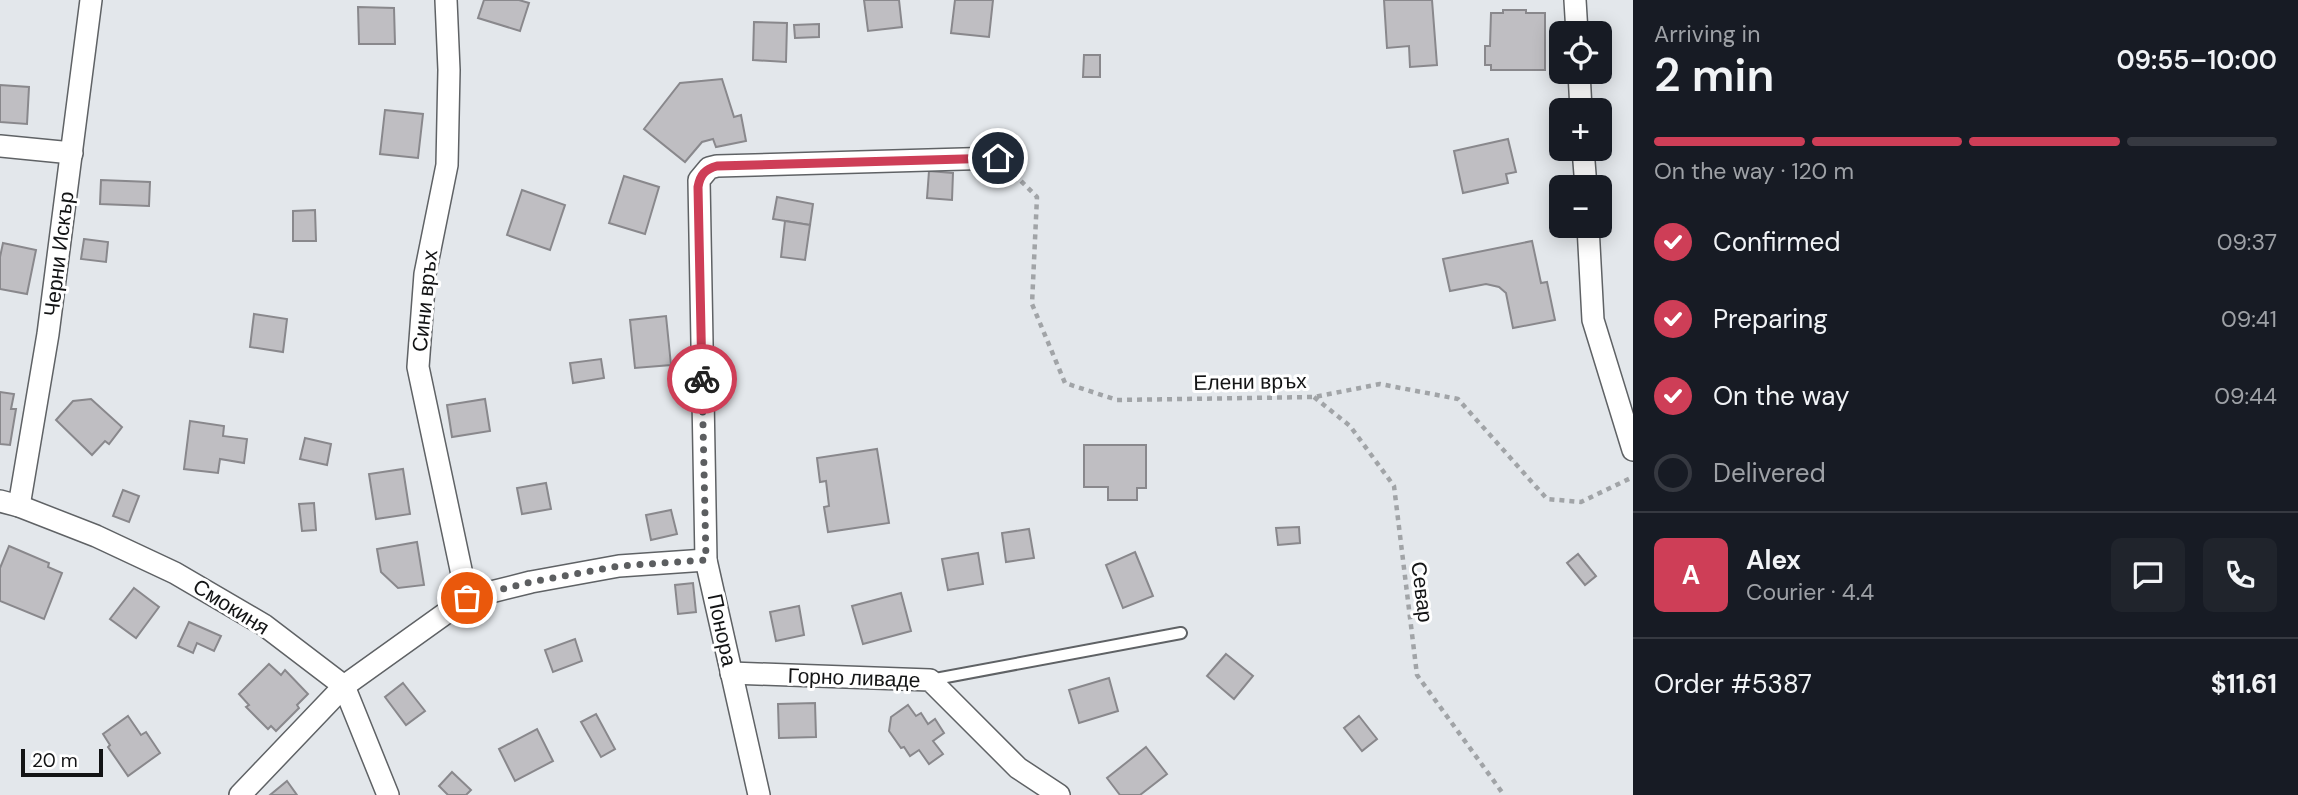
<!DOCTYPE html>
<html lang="en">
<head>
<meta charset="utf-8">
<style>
	:root { --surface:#171b24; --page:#20242c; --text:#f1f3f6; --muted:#9ea1a6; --line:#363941; --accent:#ce3e57 }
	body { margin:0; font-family:"DM Sans",sans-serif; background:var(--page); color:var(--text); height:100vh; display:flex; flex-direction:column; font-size:26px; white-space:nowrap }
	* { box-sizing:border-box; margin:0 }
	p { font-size:23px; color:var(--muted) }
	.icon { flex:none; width:38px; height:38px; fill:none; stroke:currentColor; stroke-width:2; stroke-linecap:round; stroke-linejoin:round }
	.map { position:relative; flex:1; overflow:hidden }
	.sheet { display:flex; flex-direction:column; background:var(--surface); width:665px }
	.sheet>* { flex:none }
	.tools { position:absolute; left:1549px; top:21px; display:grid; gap:14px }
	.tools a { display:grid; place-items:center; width:63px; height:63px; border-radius:10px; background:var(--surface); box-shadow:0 4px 18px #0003; font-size:35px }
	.scale { position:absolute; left:21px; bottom:18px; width:82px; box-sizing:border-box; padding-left:7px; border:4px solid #131415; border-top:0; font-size:19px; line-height:24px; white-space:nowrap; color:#131415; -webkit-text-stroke:5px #fff; paint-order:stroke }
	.pin { position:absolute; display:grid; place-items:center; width:60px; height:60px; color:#fff; margin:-30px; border:4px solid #fff; border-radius:50%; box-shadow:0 2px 7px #0007 }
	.courier { position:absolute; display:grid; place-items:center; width:70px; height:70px; margin:-35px; border:5px solid #ce3e57; border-radius:50%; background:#fff; color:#222; box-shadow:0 2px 9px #0007 }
	.overview em { font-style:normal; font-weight:600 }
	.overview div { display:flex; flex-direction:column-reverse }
	.overview { display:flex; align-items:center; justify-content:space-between; height:119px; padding:0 21px }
	h1 { font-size:46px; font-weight:600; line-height:52px }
	.bar { display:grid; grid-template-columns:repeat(4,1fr); gap:10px 7px; align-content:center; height:84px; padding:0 21px }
	.bar i { height:9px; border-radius:5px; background:var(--line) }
	.bar .current { background:var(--accent) }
	.bar p { grid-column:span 4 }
	.line { display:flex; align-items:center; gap:18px; padding:0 21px; border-top:2px solid var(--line) }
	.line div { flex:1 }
	.round { display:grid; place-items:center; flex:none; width:74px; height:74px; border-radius:10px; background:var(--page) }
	ol { padding:0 21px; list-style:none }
	li { display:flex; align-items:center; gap:21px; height:77px }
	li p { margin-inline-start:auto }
	li .icon { padding:7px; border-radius:50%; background:var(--accent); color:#fff; stroke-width:4 }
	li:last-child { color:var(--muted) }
	li i { width:38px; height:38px; border:4px solid var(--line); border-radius:50% }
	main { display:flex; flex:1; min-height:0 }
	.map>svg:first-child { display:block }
</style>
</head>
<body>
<main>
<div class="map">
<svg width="1633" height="795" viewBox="0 0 1633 795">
	<rect width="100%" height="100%" fill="#e3e7eb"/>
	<g fill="#bfbec2" stroke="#89888c" stroke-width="2">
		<path d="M484,0H519L529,3L520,31L478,18Z"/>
		<path d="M864,0H899L902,27L868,31Z"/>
		<path d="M955,0H993L989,37L951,33Z"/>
		<path d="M1384,0H1432L1437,65L1410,67L1409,46L1387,48Z"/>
		<path d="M358,7L394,8L395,44H359Z"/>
		<path d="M1503,10H1526V13H1545V70H1491V65H1485V46H1490L1491,13H1503Z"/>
		<path d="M754,22L787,23L786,62L753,60Z"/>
		<path d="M819,24V37L795,38L794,25Z"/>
		<path d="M1084,55H1100V77H1083Z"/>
		<path d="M722,79L734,117L741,115L746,141L716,147L713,139L702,142L685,162L644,129L680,83Z"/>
		<path d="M0,85L29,87L27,124L0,122Z"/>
		<path d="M385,110L423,114L418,158L380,154Z"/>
		<path d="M1508,139L1516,172L1506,174L1508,183L1463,193L1454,151Z"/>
		<path d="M929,171L953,173L952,200L927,198Z"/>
		<path d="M624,176L659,187L645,234L609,223Z"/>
		<path d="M101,180L150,182L149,206L100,204Z"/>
		<path d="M522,190L565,205L550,250L507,235Z"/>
		<path d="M777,197L813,204L810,225L773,219Z"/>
		<path d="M315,210L316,241H293V211Z"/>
		<path d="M785,221L810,225L805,260L781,257Z"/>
		<path d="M84,239L108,242L106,262L81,259Z"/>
		<path d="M1532,241L1541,283L1547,282L1555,320L1513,328L1506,293L1499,287L1486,284L1450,291L1443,259Z"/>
		<path d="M3,243L36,250L27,294L0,289V257Z"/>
		<path d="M254,314L287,319L283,352L250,347Z"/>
		<path d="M666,316L671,365L635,368L630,320Z"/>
		<path d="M601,359L604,378L573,383L570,363Z"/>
		<path d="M0,392L14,394L11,409H16L10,445L0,444Z"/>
		<path d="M91,399L122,427L109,444L105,441L92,455L56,420L73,401Z"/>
		<path d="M485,399L490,431L452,437L447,405Z"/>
		<path d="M190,421L224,426L223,436L247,439L244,463L220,459L218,473L184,469Z"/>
		<path d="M305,438L331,444L327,465L300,459Z"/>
		<path d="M1084,445H1146V488H1137V500H1108V487H1084Z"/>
		<path d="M877,449L889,523L828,532L824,507L829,506L826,481L820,482L817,458Z"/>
		<path d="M403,469L410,514L376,519L369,474Z"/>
		<path d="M546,483L551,509L522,514L517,488Z"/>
		<path d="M123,490L139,496L129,522L113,516Z"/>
		<path d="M314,503L316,530L302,531L299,504Z"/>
		<path d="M671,510L677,534L651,540L646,515Z"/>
		<path d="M1299,527L1300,543L1278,545L1276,528Z"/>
		<path d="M1029,529L1034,558L1006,562L1002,533Z"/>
		<path d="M417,542L424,585L398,588L381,572L377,549Z"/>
		<path d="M9,546L49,563L48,567L62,573L44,619L0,601V568Z"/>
		<path d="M1135,552L1153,596L1123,608L1106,565Z"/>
		<path d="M978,553L983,584L948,590L942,559Z"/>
		<path d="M1578,554L1596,576L1585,585L1567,563Z"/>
		<path d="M693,583L696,612L678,614L675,585Z"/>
		<path d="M134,588L159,607L136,638L110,619Z"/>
		<path d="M901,593L911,631L863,644L852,606Z"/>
		<path d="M799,606L804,635L776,641L770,612Z"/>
		<path d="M189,622L221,636L214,651L197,643L193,653L178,646Z"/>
		<path d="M575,639L582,661L553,672L545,650Z"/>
		<path d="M1226,654L1253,676L1234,699L1207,676Z"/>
		<path d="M269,664L281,675L285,670L308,694L297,705L299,708L276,731L271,726L268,729L246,707L249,705L239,694Z"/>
		<path d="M1109,678L1118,711L1079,723L1069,690Z"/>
		<path d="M403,683L425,711L406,725L385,697Z"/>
		<path d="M815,703L816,737L779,738L778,704Z"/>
		<path d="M908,705L916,716L921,713L928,724L935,719L944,733L933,741L943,754L929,764L919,750L910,756L904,747L901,748L889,731L891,717Z"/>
		<path d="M596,714L615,749L601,757L581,722Z"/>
		<path d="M128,716L141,735L146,732L160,753L128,776L108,747L110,745L103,734Z"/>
		<path d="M1359,716L1377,739L1362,751L1344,728Z"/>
		<path d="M537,729L553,761L515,781L499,749Z"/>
		<path d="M1146,747L1167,774L1140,795H1120L1107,778Z"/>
		<path d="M452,772L471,790L466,795H448L439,786Z"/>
		<path d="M287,781L297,795H270Z"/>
	</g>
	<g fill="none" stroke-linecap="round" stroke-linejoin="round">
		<g stroke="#5f6265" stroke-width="14">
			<path id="service" d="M930,680L1181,633"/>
		</g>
		<g stroke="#5f6265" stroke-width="24">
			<g id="minor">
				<path d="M446,0L449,70L447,165L425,274L418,367L467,598"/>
				<path d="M1575,0L1577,33"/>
				<path d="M1579,72L1581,110"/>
				<path d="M0,146L72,153"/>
				<path d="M1583,149L1586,187"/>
				<path d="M1588,226L1593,320L1633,450"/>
				<path d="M0,501L19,506L96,536L175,573L264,625L344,686L388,795"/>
				<path d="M19,506L48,334L91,0"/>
				<path d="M731,673L930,680L1018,768L1059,795"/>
				<path d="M240,795L344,686L467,598L531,582L619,566L706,560"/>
				<path d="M759,795L706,560L699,180L709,168L717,166L998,158"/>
			</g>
		</g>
		<g stroke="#a1a4a7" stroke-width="4.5" stroke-dasharray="5 5" stroke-linecap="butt">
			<path d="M1014,174L1037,197L1032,304L1065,383L1117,400L1314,397L1380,384L1458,399L1547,499L1581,502L1633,477"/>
			<path d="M1314,397L1350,426L1394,486L1417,675L1504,795"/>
		</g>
		<use href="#service" stroke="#fff" stroke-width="10"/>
		<use href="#minor" stroke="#fff" stroke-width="21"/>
	</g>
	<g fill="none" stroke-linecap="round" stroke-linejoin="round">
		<path stroke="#5c5e60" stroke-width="7" stroke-dasharray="0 12.6" d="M467,598L531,582L619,566L706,560L702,379"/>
		<path stroke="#ce3e57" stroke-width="9" d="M702,379L698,187C700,175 705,169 717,166L998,158"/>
	</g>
	<g text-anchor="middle" stroke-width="6" stroke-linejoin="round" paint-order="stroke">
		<g font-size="21" fill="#131415" stroke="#fff">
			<text transform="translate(59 254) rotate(-83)" y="7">Черни Искър</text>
			<text transform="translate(425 301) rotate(-84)" y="7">Сини връх</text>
			<text transform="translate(1250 382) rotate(-1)" y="7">Елени връх</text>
			<text transform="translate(1422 592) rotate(83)" y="7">Севар</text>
			<text transform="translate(231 607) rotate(32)" y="7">Смокиня</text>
			<text transform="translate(722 630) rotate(78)" y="7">Понора</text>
			<text transform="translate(854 678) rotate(2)" y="7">Горно ливаде</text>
		</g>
	</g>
</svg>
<div class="tools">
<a><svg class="icon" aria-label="locate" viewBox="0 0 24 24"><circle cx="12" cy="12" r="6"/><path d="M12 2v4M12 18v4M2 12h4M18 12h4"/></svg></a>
<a>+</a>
<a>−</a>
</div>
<div class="scale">20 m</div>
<div class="pin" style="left:467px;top:598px;background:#ea580c"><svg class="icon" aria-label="bag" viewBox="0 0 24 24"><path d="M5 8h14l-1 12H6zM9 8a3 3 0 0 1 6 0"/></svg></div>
<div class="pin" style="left:998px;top:158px;background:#1f2937"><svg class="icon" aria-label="home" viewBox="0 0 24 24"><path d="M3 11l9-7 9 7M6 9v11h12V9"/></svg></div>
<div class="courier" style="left:702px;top:379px"><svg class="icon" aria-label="bike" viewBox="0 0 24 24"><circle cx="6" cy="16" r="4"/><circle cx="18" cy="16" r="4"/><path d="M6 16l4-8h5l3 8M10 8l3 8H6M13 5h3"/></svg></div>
</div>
<section class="sheet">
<div class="overview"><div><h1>2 min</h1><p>Arriving in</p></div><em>09:55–10:00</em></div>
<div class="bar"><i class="current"></i><i class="current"></i><i class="current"></i><i></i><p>On the way · 120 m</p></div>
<ol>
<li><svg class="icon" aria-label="check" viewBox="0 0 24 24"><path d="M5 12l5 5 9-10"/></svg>Confirmed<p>09:37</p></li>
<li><svg class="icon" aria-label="check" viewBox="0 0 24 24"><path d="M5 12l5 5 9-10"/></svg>Preparing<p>09:41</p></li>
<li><svg class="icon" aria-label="check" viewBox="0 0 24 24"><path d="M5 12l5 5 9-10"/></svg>On the way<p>09:44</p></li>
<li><i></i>Delivered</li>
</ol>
<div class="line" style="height:126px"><b class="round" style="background:var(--accent);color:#fff">A</b><div><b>Alex</b><p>Courier · 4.4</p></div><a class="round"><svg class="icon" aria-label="chat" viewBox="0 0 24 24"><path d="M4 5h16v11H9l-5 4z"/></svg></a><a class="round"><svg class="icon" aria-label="phone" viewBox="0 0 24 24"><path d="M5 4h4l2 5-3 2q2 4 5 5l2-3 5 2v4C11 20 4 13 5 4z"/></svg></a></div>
<div class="line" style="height:91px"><div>Order #5387</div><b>$11.61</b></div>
</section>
</main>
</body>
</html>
